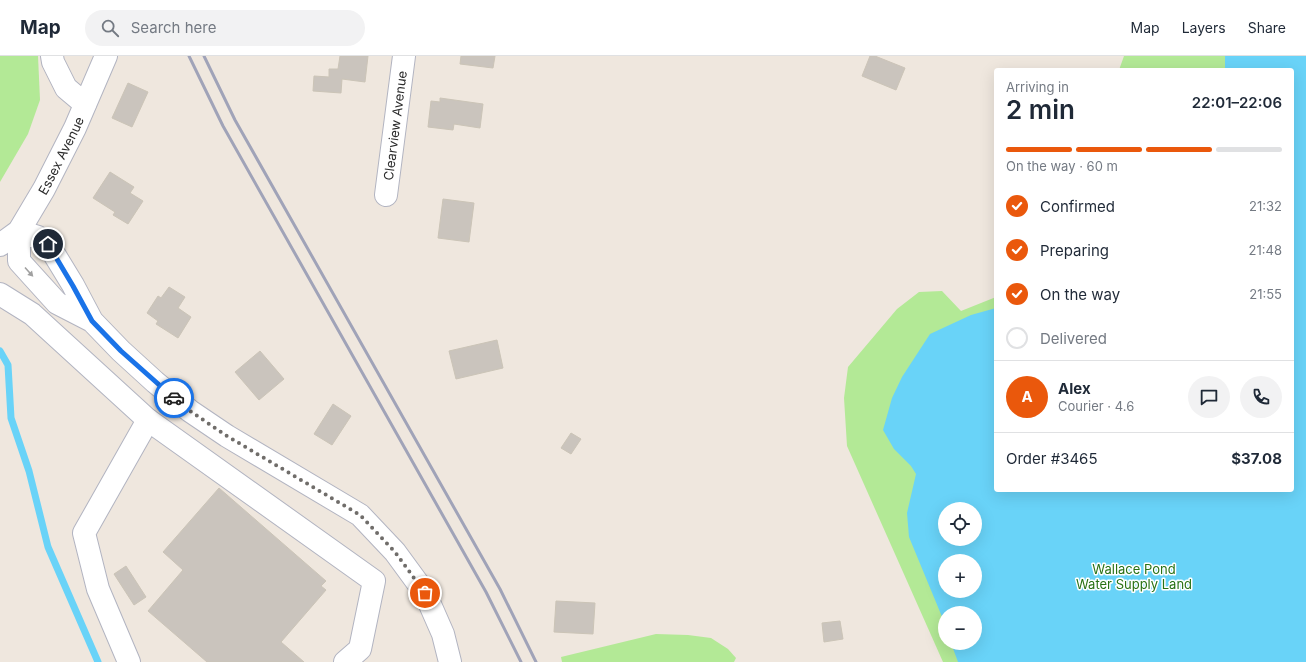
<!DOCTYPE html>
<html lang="en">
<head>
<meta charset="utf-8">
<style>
	:root { --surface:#fff; --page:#f2f2f3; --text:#1f2937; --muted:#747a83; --line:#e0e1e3; --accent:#ea580c }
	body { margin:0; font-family:Inter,sans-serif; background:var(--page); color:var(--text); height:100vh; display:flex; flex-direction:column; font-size:15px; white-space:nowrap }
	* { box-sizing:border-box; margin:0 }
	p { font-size:13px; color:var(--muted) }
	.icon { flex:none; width:22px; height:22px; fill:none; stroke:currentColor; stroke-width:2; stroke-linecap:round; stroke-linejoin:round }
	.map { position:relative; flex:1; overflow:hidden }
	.side { position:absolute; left:994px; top:12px; width:300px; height:424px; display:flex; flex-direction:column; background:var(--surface); border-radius:4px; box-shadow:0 4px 16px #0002 }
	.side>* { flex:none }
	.buttons { position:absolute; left:938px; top:446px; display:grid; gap:8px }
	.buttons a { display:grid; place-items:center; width:44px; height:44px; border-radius:50%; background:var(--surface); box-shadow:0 4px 16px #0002; font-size:20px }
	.pin { position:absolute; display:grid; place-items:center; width:34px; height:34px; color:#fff; margin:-17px; border:2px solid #fff; border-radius:50%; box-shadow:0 1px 4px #0007 }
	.courier { position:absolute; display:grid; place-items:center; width:40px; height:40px; margin:-20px; border:3px solid #1a73e8; border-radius:50%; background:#fff; color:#222; box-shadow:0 1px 5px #0007 }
	.headline em { font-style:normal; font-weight:600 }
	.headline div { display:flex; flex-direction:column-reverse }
	.headline { display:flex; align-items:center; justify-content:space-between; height:68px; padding:0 12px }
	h1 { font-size:26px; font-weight:600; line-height:30px }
	.bar { display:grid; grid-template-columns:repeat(4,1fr); gap:6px 4px; align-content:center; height:48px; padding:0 12px }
	.bar i { height:5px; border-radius:3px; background:var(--line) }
	.bar .active { background:var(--accent) }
	.bar p { grid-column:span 4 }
	.line { display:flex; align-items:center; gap:10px; padding:0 12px; border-top:1px solid var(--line) }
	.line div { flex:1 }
	.round { display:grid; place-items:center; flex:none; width:42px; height:42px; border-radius:21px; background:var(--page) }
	ol { padding:0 12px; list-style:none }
	li { display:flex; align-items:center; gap:12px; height:44px }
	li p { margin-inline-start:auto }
	li .icon { padding:4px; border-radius:50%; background:var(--accent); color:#fff; stroke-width:4 }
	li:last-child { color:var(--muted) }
	li i { width:22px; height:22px; border:2px solid var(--line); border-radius:50% }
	header { display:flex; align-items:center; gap:24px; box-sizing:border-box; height:56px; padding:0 20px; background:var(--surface); border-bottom:1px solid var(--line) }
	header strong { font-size:19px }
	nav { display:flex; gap:22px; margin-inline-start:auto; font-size:14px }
	.search { width:280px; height:36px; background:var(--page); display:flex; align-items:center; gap:10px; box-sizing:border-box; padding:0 14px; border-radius:22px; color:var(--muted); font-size:15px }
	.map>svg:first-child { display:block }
</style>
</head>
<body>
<header>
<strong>Map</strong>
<div class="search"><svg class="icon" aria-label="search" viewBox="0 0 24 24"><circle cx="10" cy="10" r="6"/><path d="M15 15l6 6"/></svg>Search here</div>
<nav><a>Map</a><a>Layers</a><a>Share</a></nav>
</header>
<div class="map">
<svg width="1306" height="606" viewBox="0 0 1306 606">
	<rect width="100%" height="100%" fill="#efe7de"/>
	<g fill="#b3e996" fill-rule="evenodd">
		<path d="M0,0H38L40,44L28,78L0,126Z"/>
		<path d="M1124,0H1306V606H943L847,390L844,342L848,311L897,253L919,236L942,235L961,255L996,241V434H1292V14H1119ZM945,453H975V483H945ZM945,505H975V535H945ZM945,557H975V587H945Z"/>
		<path d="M656,578L688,579L711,582L728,593L736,602L734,606H562L561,601Z"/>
	</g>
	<path fill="#69d3f8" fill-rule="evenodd" d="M1225,0H1306V606H958L951,587H975V557H945V568L909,481L907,457L916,418L911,410L894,393L883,374L892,342L902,321L930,278L971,259L996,252V434H1292V14H1225ZM945,453H975V483H945ZM945,505H975V535H945Z"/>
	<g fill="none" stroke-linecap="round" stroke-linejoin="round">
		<path stroke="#69d3f8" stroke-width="7" d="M0,295L8,309L11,362L29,415L48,491L98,606"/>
	</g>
	<g fill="#cac4bd" stroke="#cbc4b7">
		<path d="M340,0H368L365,26L342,23L341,37L313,35L314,20L329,21V13H338Z"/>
		<path d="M461,0H495L493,12L460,8Z"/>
		<path d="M870,0H875L905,12L896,34L862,20Z"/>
		<path d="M128,27L148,36L132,71L112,62Z"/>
		<path d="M440,42L483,48L480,72L454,68L453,74L428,71L431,45L440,46Z"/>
		<path d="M110,116L134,131L130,137L143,145L128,168L113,159L115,156L93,142Z"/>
		<path d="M443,143L474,147L469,186L438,182Z"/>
		<path d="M169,231L185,241L178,252L191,261L178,282L156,268L158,265L147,257L158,240L161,242Z"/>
		<path d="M497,284L503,312L456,323L449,295Z"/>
		<path d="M260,295L284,323L259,344L235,316Z"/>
		<path d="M333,348L351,360L332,389L314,378Z"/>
		<path d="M571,377L581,383L571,398L561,392Z"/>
		<path d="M219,432L326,525L321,530L326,534L281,586L304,606H207L148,555L183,514L163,496Z"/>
		<path d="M126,510L146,541L134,549L114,518Z"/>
		<path d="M556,545L595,547L593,578L554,576Z"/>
		<path d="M840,565L843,583L824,586L822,567Z"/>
	</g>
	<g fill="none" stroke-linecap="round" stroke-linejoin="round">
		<g stroke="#b2b4c1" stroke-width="24">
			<g id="minor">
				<path d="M52,0L53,6L66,32L85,48"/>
				<path id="s1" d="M386,139L404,0"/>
				<path id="s2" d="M0,189L19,175L44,133L75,72L106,0"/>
				<path d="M0,238L32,258L148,364L374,525L360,593L345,606"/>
				<path d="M92,265L57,247L19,205V175L38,181L48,188L73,229L92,265L121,295L155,326L190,355L227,380L360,459L395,496L425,537L443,578L450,606"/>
				<path d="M129,606L98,533L84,477L148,364"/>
			</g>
		</g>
		<use href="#minor" stroke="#fff" stroke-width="22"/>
		<g stroke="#a0a3b8" stroke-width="3">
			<path d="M189,0L223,70L486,536L521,606"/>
			<path d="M204,0L235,64L500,533L536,606"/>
		</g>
	</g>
	<defs><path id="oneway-solid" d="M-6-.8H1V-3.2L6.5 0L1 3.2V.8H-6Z"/></defs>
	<use fill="#a0a0a0" href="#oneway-solid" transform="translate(29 216) rotate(48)"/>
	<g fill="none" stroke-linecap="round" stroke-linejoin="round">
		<path stroke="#706d6a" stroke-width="4" stroke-dasharray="0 7.2" d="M174,342L190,355L227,380L360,459L395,496L425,537"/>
		<path stroke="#1a73e8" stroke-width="5" d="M48,188L73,230L92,265L121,295L174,342"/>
	</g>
	<g text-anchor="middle" stroke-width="3" stroke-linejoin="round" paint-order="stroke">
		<g font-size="13" fill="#2c2c2c" stroke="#fff">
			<text dy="5" stroke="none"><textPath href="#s1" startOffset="70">Clearview Avenue</textPath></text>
			<text dy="5" stroke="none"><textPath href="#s2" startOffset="110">Essex Avenue</textPath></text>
		</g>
		<g font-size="13" fill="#287115" stroke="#fff">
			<text x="1134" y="518">Wallace Pond<tspan x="1134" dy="15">Water Supply Land</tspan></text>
		</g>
	</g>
</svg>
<div class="buttons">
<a><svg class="icon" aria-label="locate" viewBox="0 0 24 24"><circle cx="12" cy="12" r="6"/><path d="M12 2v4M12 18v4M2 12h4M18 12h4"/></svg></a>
<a>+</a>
<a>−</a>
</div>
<div class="pin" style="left:425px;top:537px;background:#ea580c"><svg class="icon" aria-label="bag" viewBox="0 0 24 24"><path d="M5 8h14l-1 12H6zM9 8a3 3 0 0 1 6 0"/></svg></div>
<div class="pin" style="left:48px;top:188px;background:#1f2937"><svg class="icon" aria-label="home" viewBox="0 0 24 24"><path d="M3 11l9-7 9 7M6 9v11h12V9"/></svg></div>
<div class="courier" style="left:174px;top:342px"><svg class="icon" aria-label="car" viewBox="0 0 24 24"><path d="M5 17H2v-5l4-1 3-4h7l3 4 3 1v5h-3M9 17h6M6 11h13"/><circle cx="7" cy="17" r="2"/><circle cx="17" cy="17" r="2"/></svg></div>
<section class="side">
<div class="headline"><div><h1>2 min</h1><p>Arriving in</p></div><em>22:01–22:06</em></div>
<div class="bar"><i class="active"></i><i class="active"></i><i class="active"></i><i></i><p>On the way · 60 m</p></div>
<ol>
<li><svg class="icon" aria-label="check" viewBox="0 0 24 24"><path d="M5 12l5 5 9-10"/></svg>Confirmed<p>21:32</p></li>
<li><svg class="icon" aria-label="check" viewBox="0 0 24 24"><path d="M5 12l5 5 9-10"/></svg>Preparing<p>21:48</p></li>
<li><svg class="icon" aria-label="check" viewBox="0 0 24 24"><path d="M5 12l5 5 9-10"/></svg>On the way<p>21:55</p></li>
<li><i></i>Delivered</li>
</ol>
<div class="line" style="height:72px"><b class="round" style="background:var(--accent);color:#fff">A</b><div><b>Alex</b><p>Courier · 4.6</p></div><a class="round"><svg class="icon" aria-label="chat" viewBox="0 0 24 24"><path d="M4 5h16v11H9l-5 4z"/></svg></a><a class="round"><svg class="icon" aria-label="phone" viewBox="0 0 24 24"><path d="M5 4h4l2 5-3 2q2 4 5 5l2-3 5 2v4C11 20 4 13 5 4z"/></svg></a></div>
<div class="line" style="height:52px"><div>Order #3465</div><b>$37.08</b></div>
</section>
</div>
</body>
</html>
